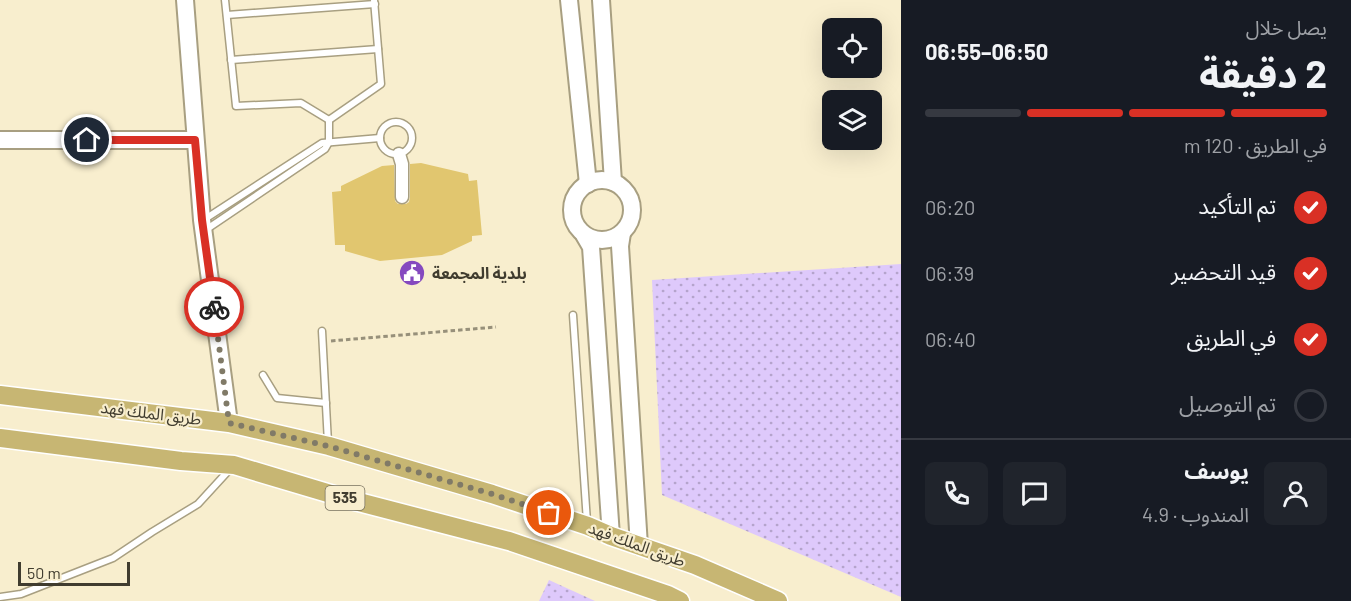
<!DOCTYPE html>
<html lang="ar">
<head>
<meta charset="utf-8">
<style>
	:root { --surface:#171b24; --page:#20242c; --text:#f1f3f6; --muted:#9ea1a6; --line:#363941; --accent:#d93025 }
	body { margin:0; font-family:Barlow,"Noto Sans Arabic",sans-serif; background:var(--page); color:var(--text); direction:rtl; height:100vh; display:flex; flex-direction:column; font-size:22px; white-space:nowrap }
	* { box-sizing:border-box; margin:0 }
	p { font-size:20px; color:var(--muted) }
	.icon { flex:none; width:33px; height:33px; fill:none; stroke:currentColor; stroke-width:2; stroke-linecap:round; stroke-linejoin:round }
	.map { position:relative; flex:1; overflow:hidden; direction:ltr }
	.sheet { display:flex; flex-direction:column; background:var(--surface); width:450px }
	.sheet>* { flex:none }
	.tools { position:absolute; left:822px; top:18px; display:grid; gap:12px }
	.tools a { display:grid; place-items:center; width:60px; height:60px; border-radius:9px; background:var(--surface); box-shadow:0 6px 24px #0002; font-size:30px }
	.scale { position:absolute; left:18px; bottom:15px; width:112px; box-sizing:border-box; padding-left:6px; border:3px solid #403c2f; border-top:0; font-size:16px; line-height:21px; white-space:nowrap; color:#403c2f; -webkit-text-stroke:4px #f8eece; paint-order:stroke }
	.pin { position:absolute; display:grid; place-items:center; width:51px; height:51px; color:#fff; margin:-26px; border:3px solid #fff; border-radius:50%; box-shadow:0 2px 6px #0007 }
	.courier { position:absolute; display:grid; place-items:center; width:60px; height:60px; margin:-30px; border:4px solid #d93025; border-radius:50%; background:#fff; color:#222; box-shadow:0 2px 8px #0007 }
	.head em { font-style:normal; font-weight:700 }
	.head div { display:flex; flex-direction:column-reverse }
	.head { display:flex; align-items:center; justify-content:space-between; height:102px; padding:0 24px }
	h1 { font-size:39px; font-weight:700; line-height:45px }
	.bar { display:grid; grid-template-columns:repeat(4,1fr); gap:9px 6px; align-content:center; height:72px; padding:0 24px }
	.bar i { height:8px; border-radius:4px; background:var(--line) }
	.bar .on { background:var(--accent) }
	.bar p { grid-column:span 4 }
	.line { display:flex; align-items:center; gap:15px; padding:0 24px; border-top:2px solid var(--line) }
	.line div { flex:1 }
	.round { display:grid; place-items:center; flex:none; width:63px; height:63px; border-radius:9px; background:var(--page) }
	ol { padding:0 24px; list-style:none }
	li { display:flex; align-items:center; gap:18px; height:66px }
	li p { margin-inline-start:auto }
	li .icon { padding:6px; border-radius:50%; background:var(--accent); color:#fff; stroke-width:4 }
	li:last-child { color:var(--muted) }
	li i { width:33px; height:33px; border:3px solid var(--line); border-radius:50% }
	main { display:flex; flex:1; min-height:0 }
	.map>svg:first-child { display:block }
</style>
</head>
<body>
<main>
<section class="sheet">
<div class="head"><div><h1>2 دقيقة</h1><p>يصل خلال</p></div><em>06:50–06:55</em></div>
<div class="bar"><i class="on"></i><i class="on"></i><i class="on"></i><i></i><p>في الطريق · 120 m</p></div>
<ol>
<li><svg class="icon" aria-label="check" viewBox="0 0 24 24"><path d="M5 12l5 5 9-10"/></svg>تم التأكيد<p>06:20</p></li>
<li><svg class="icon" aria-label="check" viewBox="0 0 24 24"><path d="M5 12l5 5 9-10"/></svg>قيد التحضير<p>06:39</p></li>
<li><svg class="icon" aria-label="check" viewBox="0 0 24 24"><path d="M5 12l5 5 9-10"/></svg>في الطريق<p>06:40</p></li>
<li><i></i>تم التوصيل</li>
</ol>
<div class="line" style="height:108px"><a class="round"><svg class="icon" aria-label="person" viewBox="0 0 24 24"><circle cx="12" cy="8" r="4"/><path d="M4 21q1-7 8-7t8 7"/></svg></a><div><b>يوسف</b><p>المندوب · 4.9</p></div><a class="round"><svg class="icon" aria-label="chat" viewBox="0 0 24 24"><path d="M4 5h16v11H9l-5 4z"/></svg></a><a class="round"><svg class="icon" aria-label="phone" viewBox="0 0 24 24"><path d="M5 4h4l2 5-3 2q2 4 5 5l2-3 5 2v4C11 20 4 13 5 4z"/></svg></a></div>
</section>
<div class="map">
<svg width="901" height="601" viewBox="0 0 901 601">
	<defs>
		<pattern id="park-dots" width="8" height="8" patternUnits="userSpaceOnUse" patternTransform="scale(1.5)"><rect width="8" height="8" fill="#dec9fb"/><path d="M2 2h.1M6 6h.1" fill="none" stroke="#b5a4cc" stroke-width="1.8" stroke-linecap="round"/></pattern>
	</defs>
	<rect width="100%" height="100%" fill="#f8eece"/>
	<g fill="url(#park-dots)">
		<path d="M901,264V597L662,495L652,280Z"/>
		<path d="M549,580L595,601H539Z"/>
	</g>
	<path fill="#e1c66f" d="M421,163L468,174L469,181L477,180L482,235L472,236V241L442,255L380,261L345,251V245H335L332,192L341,191V186L382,166L394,165L395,201L398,204H406L409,202L410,197V164Z"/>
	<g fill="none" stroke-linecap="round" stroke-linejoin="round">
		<g stroke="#a89f81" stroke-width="9">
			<g id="lane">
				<path d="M225,0L236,106L301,103L329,120"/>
				<path d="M227,15L375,4"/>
				<path d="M231,60L378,49"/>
				<path d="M329,120L381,84L374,0"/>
				<circle cx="396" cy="138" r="16"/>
				<path d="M205,219L322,143L380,138"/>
				<path d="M204,231L325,149L329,142V120"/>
				<path d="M573,315L587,522"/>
				<path d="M322,331L328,443"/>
				<path d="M263,375L277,398L326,403"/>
				<path d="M0,597L21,594L113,558L152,532L198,504L231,468"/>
			</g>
		</g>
		<g stroke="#a89f81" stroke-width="15">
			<path id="street" d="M399,154L402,164V197"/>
		</g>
		<g stroke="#a89f81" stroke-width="20">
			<g id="secondary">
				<path d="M185,0L202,220L229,423"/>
				<path d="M569,0L588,184"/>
				<path d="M601,0L613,182"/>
				<path d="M0,140H195"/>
				<circle cx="602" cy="210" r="30"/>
				<path d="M622,233L620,246L639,546"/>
				<path d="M584,235L591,247L611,536"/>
			</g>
		</g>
		<g stroke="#fff" stroke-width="21">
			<g id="primary">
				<path d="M0,395L229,423L329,446L492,494L588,526L611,536L695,565L778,601"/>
				<path d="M0,438L181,461L234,465L351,500L509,541L668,595L680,601"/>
			</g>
		</g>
		<path stroke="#97907a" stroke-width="3" stroke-dasharray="4.5 3" stroke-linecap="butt" d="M331,341L496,327"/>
		<use href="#lane" stroke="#fff" stroke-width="6"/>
		<use href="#street" stroke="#fff" stroke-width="12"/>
		<use href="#secondary" stroke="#fff" stroke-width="16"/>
		<use href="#primary" stroke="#c7b673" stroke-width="18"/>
	</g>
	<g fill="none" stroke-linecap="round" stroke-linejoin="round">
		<path stroke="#807a67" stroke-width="6" stroke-dasharray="0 10.8" d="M214,307L229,423L328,446L492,494L549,513"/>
		<path stroke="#d93025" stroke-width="8" d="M87,140H195L202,220L214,307"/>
	</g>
	<defs>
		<g id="civic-disc" transform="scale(1.35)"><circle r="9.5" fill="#8549bf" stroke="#f8eece"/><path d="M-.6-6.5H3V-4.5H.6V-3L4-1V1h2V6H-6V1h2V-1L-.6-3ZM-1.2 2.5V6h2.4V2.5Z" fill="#fff"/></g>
	</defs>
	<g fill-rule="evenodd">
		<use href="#civic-disc" x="412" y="273"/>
	</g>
	<g text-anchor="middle" stroke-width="4.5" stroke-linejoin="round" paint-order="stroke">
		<rect fill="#f8eece" stroke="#77715f" stroke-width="1.5" x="325.5" y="486" width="39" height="24" rx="4.5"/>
		<g font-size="15" font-weight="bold" fill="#403c2f">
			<text x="345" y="503">535</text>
		</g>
		<g font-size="16" font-weight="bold" fill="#403c2f" stroke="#f8eece" text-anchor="start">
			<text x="432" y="279">بلدية المجمعة</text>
		</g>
		<g font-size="16" fill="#403c2f" stroke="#f8eece">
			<text transform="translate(151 413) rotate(7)" y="6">طريق الملك فهد</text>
			<text transform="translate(637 544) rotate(20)" y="6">طريق الملك فهد</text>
		</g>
	</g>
</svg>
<div class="tools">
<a><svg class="icon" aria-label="locate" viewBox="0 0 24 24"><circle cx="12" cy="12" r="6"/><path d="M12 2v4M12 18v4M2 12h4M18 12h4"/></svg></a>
<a><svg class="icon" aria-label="layers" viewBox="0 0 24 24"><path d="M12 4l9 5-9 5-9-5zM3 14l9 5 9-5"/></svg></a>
</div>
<div class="scale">50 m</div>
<div class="pin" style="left:549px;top:513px;background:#ea580c"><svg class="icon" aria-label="bag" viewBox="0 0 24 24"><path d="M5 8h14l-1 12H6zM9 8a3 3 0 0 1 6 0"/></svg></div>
<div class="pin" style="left:87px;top:140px;background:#1f2937"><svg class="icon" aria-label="home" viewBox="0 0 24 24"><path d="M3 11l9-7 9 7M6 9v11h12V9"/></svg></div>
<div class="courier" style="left:214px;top:307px"><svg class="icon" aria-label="bike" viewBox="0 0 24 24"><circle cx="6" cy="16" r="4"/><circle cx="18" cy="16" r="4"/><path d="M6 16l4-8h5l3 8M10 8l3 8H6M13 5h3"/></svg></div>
</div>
</main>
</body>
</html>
